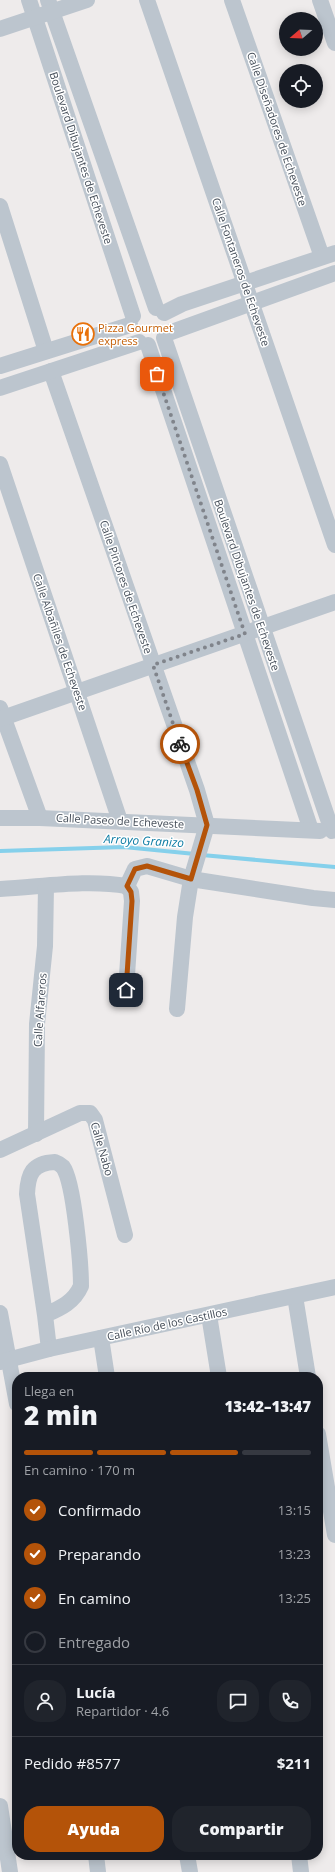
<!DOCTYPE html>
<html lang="es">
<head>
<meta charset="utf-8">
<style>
	:root { --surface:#171b24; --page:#20242c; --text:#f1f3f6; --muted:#9ea1a6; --line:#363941; --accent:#b45309 }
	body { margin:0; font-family:"Open Sans",sans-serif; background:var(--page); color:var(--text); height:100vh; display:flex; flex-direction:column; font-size:15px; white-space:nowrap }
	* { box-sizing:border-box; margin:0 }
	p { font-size:13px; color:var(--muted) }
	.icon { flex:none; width:22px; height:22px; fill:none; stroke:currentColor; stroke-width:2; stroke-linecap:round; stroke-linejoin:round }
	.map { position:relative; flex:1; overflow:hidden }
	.side { position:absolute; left:12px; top:1372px; width:311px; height:488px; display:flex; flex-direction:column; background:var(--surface); border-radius:16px; box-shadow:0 2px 10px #0003 }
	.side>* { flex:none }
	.needle { width:26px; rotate:251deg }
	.tools { position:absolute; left:279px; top:12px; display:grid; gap:8px }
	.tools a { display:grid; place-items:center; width:44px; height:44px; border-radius:50%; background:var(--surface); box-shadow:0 2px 10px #0003; font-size:20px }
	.pin { position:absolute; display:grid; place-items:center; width:34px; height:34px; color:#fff; margin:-17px; border-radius:8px; box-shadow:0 2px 6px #0006 }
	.courier { position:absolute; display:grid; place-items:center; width:40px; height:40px; margin:-20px; border:3px solid #b45309; border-radius:50%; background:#fff; color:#222; box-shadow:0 1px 5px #0007 }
	.head em { font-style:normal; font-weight:800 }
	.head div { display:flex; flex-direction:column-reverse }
	.head { display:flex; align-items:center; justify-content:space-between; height:68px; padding:0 12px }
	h1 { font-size:26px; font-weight:800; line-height:30px }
	.bar { display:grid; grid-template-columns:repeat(4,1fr); gap:6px 4px; align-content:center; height:48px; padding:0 12px }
	.bar i { height:5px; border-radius:3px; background:var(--line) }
	.bar .on { background:var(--accent) }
	.bar p { grid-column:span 4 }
	.line { display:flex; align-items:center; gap:10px; padding:0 12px; border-top:1px solid var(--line) }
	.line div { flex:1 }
	.round { display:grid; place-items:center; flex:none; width:42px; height:42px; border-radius:16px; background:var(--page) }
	ol { padding:0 12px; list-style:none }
	li { display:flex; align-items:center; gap:12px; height:44px }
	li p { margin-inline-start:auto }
	li .icon { padding:4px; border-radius:50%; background:var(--accent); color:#fff; stroke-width:4 }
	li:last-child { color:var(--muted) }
	li i { width:22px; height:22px; border:2px solid var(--line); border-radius:50% }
	.cta { display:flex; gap:8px; margin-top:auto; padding:8px 12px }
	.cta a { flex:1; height:46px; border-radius:16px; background:var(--accent); color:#fff; font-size:16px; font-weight:800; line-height:46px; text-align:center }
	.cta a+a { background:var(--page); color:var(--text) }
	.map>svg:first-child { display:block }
</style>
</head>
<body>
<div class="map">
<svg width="335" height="1872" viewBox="0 0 335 1872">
	<rect width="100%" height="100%" fill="#eeebeb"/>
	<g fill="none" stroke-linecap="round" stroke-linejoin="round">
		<g stroke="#85d0eb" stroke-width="4">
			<path d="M0,851L124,847L195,854"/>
			<path d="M202,855L335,867"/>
		</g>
		<g stroke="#bcc5ce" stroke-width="16">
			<path d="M29,0L133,316"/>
			<path d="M48,0L156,308"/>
			<path d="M147,0L335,545"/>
			<path d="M232,0L322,257"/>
			<path d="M320,0L335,43"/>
			<path d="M0,29L87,0"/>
			<path d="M0,206L46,351"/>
			<path d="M164,313L182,304L335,253"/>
			<path d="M166,334L335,273"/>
			<path d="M164,338L332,831"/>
			<path d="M148,345L311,830"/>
			<path d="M0,366L130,325"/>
			<path d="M51,371L197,790L207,825L191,879L185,917L177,1009"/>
			<path d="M0,388L139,342"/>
			<path d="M0,464L120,821"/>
			<path d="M0,708L40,818"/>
			<path d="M0,719L335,602"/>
			<path d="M0,818H40L320,831"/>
			<path d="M127,886L135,869L147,866L191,879L313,898L335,900"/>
			<path d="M0,889C42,887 86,879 127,886"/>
			<path d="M126,990L132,901L131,892L127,886"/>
			<path d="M36,1134L37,1024L45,946L46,886"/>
			<path d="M0,1150L80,1113H90L95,1120L125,1235"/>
			<path d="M295,1296L308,1377"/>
			<path d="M0,1313L17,1404"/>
			<path d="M45,1315C61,1308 74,1302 81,1286C81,1265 74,1182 63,1167C61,1165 58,1163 55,1162C32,1163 28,1174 27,1194L45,1315L49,1349"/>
			<path d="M209,1315L219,1377"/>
			<path d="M101,1338L107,1377"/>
			<path d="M0,1362L49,1349L335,1287"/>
			<path d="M318,1434L335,1535"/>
			<path d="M0,1806L10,1872"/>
			<path d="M96,1855L98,1872"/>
			<path d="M187,1855L190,1872"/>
			<path d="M299,1855L301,1872"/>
		</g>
	</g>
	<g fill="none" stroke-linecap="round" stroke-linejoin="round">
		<path stroke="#80848b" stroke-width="4" stroke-dasharray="0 7.2" d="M157,374L245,634L153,665L180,744"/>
		<path stroke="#b45309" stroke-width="5" d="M126,990L132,901L131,892L127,886L135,869L147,866L191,879L207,825L197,790L180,744"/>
	</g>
	<defs>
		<g id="restaurant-ring" transform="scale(1.15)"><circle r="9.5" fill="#fff" stroke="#e8710a" stroke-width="1.5"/><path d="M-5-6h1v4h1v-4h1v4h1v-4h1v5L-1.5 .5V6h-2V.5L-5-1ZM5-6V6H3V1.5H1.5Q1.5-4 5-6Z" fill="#e8710a"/></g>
	</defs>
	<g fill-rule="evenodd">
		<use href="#restaurant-ring" x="83" y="334"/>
	</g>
	<g text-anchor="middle" stroke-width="3" stroke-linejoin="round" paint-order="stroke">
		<g font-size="11" fill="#444d58" stroke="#fff">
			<text transform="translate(277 129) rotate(71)" y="4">Calle Diseñadores de Echeveste</text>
			<text transform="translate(81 158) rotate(72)" y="4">Boulevard Dibujantes de Echeveste</text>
			<text transform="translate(241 272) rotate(71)" y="4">Calle Fontaneros de Echeveste</text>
			<text transform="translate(247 585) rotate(71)" y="4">Boulevard Dibujantes de Echeveste</text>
			<text transform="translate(126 587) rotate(71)" y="4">Calle Pintores de Echeveste</text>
			<text transform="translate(60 642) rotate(71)" y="4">Calle Albañiles de Echeveste</text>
			<text transform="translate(120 821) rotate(3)" y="4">Calle Paseo de Echeveste</text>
			<text transform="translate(40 1010) rotate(-86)" y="4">Calle Alfareros</text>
			<text transform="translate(102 1149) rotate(74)" y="4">Calle Nabo</text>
			<text transform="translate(167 1324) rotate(-12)" y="4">Calle Río de los Castillos</text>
		</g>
		<g font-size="11" fill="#c56008" stroke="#fff" text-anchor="start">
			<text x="98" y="332">Pizza Gourmet<tspan x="98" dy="13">express</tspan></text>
		</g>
		<g font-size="12" font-style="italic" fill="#0c7ba3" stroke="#fff">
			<text transform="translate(144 841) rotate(3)" y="4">Arroyo Granizo</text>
		</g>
	</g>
</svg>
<div class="tools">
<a><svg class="needle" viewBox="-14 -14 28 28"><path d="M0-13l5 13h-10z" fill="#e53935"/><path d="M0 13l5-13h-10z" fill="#9ea1a6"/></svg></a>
<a><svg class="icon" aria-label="locate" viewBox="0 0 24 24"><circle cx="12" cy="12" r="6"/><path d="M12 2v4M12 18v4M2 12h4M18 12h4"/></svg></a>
</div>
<div class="pin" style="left:157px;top:374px;background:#ea580c"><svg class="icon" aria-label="bag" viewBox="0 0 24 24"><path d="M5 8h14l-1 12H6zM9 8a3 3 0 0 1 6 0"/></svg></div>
<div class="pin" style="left:126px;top:990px;background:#1f2937"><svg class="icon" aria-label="home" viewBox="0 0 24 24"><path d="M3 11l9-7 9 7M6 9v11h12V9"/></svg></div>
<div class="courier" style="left:180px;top:744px"><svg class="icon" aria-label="bike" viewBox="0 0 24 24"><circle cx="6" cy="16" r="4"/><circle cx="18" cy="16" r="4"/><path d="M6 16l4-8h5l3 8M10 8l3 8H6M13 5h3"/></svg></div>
<section class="side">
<div class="head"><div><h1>2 min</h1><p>Llega en</p></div><em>13:42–13:47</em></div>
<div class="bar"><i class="on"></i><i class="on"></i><i class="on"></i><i></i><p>En camino · 170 m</p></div>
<ol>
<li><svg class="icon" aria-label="check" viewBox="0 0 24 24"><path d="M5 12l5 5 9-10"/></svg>Confirmado<p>13:15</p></li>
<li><svg class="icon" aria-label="check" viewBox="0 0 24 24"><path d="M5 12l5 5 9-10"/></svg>Preparando<p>13:23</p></li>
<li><svg class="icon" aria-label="check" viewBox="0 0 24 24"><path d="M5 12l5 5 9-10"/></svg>En camino<p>13:25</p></li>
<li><i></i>Entregado</li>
</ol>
<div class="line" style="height:72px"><a class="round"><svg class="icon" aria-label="person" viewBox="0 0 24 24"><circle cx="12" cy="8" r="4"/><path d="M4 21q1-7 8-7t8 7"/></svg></a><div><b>Lucía</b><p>Repartidor · 4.6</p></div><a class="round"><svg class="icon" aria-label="chat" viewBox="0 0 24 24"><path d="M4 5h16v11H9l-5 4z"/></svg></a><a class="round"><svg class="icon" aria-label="phone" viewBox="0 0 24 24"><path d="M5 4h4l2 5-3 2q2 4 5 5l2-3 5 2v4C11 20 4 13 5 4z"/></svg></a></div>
<div class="line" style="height:52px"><div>Pedido #8577</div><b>$211</b></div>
<div class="cta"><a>Ayuda</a><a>Compartir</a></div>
</section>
</div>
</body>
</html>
